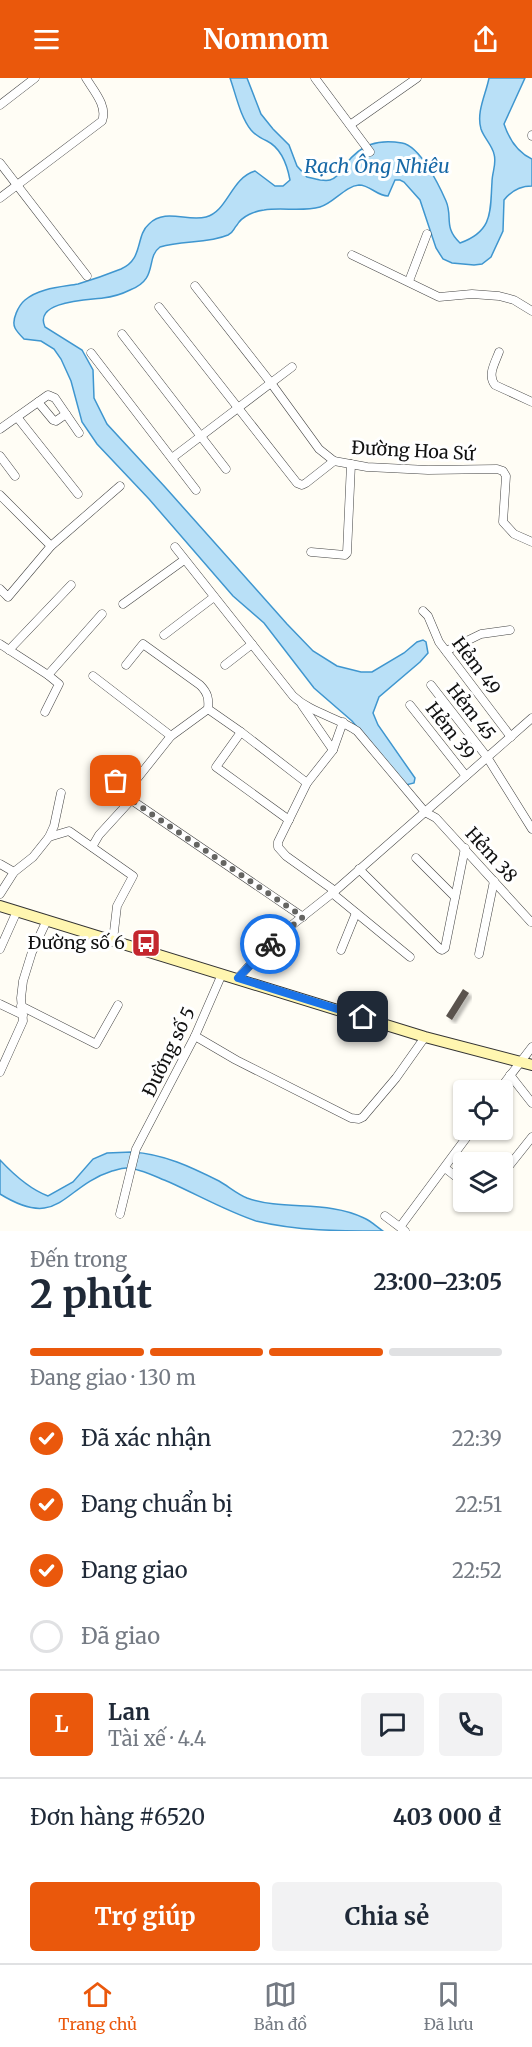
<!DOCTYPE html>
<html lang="vi">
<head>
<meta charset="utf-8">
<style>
	:root { --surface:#fff; --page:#f2f2f3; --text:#1f2937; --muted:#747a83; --line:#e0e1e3; --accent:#ea580c }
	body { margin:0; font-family:Merriweather,serif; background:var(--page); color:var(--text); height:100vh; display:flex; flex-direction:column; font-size:22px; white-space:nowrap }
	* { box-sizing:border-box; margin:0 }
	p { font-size:20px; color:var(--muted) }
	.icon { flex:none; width:33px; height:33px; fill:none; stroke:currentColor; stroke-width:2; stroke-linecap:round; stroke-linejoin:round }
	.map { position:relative; height:1153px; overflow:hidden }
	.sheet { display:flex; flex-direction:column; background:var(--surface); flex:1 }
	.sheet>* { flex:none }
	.tools { position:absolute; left:453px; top:1002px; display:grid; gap:12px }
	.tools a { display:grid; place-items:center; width:60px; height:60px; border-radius:6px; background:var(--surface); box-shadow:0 2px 4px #0004; font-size:30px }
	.pin { position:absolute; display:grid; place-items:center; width:51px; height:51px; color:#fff; margin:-26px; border-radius:12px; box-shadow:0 3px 9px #0006 }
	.courier { position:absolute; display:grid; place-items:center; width:60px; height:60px; margin:-30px; border:4px solid #1a73e8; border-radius:50%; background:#fff; color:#222; box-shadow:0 2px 8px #0007 }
	.head em { font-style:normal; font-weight:700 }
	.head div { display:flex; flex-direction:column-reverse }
	.head { display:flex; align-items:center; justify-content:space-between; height:102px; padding:0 30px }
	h1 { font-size:39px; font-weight:700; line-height:45px }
	.bar { display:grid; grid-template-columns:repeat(4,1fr); gap:9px 6px; align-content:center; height:72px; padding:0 30px }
	.bar i { height:8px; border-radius:4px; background:var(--line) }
	.bar .on { background:var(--accent) }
	.bar p { grid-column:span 4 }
	.line { display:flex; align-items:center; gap:15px; padding:0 30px; border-top:2px solid var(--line) }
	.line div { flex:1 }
	.round { display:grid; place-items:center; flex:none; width:63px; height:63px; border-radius:6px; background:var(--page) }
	ol { padding:0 30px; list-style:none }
	li { display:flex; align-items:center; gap:18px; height:66px }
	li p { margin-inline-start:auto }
	li .icon { padding:6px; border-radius:50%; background:var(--accent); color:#fff; stroke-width:4 }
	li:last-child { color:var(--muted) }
	li i { width:33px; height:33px; border:3px solid var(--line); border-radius:50% }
	.cta { display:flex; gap:12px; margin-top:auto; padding:12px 30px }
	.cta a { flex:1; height:69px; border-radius:6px; background:var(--accent); color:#fff; font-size:24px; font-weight:700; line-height:69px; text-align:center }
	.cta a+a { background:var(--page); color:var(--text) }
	header { display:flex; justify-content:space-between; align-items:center; height:78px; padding:0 30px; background:var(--accent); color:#fff; font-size:27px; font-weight:700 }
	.dock { display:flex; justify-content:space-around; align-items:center; height:84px; border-top:2px solid var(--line); background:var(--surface); font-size:16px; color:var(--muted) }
	.dock a { display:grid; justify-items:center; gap:3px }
	.dock .on { color:var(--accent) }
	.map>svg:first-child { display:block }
</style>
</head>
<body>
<header><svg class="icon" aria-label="menu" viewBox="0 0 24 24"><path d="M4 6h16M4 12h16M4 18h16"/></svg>Nomnom<svg class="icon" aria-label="share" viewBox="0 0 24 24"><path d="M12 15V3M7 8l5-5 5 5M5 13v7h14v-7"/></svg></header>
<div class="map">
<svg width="532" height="1153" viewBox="0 0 532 1153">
	<defs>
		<filter id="shadow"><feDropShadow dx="3.5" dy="3.5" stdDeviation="1.5" flood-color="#0004"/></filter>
	</defs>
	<rect width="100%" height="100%" fill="#fffdf5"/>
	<g fill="#b9e0f7" stroke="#3f96cf" stroke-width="1.5">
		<path d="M230,0H247L261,36L273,51L289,67L297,88L307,99C313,100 323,104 330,102C338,100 341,92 346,86C361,66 378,61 402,65C420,68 439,107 446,123C453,139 443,149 460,165C494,153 490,132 492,104C492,94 497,86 494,76C492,67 484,60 481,51C476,34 486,16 489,0H525L504,46C509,61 517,74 532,81V108C520,108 511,113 504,122L503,153L491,179L482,186L474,187L452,185L443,181L436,170L420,122L404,104L400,102H395L388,118C377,118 370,107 359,107C345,108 334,125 320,129C302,134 282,129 264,132C255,133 242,138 237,147C233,151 234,154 228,157C207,166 182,162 160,169C145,180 159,201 130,212C122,216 112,219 103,220C88,222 33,223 45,249L82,272L93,292L94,320L107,346L165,409L287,546L313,573L337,588L361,594H372L404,575L417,564L423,562L426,564L428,575L420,584L379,619L373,635L378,647L415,700L414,705L406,707L352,643L314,610L264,545L233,518L149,421L97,366L82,344L71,303L61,281L54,271L41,263L24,261C21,258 17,254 15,250C11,242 19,227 25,222C39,210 61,209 78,206C88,203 111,195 121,191C144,181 135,158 149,146C165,130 187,144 206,139C228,133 231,100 255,93L275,108H283L290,102C287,86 281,70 267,63C260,60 256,58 251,52C240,38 236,17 230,0Z"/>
		<path d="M132,1074C164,1076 191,1089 219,1103C228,1108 237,1116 247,1120C284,1133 328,1122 364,1140C371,1143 377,1149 383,1153C340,1153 297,1153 256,1143C226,1133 198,1117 169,1104C156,1099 140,1090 126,1090C122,1090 116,1092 112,1093C62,1109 60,1153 0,1116V1082C14,1097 29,1111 48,1118L73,1104L93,1081L107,1075Z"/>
	</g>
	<path fill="#5a524d" filter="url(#shadow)" d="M463,911L469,915L452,942L446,938Z"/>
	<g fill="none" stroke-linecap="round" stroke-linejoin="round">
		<g stroke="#444" stroke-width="9">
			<g id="minor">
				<path d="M315,0L370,74"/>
				<path d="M0,27L35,0"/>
				<path d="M350,47L417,0"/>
				<path d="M532,57V58"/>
				<path d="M0,85L87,198"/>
				<path d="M0,120L102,43C108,28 93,12 86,0"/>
				<path d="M352,177L439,219L472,216L499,218L514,222L532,233"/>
				<path d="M409,203L427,156"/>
				<path d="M195,208L271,305L319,371L334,383L367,389L428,392L497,391L503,393L506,398L503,444L514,456L532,464"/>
				<path d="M159,229L297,405L302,407L306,405L334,383"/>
				<path d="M122,256L226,391"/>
				<path d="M499,274C495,285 487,297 495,307L532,324"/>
				<path d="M91,275L196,412"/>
				<path d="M38,324L53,342L56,343L66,336"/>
				<path d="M17,339L78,416"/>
				<path d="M0,351L48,317L55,320L79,355"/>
				<path d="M0,378L15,398"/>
				<path d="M172,380L292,289"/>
				<path d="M0,417L51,468"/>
				<path d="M175,469L293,618C311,635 337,639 357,653L425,734L436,740L531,844"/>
				<path d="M311,474L345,477L347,475L351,386"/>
				<path d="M0,511L8,519L51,468L120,408"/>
				<path d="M123,526L184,482"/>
				<path d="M423,533L428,538L439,564L511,659"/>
				<path d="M164,557L214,519"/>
				<path d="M0,566L48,597"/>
				<path d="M9,572L71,507"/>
				<path d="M446,573L481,556L510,552"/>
				<path d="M126,587L143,566L200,607C208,615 209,621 208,631L241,654L307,705L278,764V769L286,778L335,813"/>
				<path d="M225,587L252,566"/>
				<path d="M93,598L171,658L208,631"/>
				<path d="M431,607L487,679L532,751"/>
				<path d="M302,627L333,672L343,644"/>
				<path d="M410,627L466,698"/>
				<path d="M45,634L59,606L48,597L102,536"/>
				<path d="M241,654L216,689L289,742"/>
				<path d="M171,658L124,717L303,839"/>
				<path d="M104,692L127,714"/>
				<path d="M307,705L333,672"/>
				<path d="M49,759L69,753L133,798L117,828L113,862"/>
				<path d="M92,769L99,757L131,722"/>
				<path d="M416,780L455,819"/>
				<path d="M0,786L14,794"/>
				<path d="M359,791L440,871L442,872L445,870L465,770"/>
				<path d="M332,815L410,879"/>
				<path d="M0,816L14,794L33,779L49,759L54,748L61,715"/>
				<path d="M0,871L17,833"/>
				<path d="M341,872L356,835"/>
				<path d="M479,876L494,803"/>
				<path d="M238,900L273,862L335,813L532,640"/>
				<path d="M0,926L23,937"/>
				<path d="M21,928L96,966L118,927"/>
				<path d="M195,958L236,982L351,1040L359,1041L363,1039L396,1000L425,959"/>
				<path d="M0,994L23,943L21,920L23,903L32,874L47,842"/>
				<path d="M510,997L532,1025"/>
				<path d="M499,1012L532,969"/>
				<path d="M509,1088L532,1059"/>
				<path d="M445,1090L464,1105"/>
				<path d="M120,1136L136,1071L195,958L222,896"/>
				<path d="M385,1138L405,1153"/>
				<path d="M400,1149L472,1052"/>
			</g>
		</g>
		<g stroke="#333" stroke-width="12">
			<path id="secondary" d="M0,828L425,959L532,987"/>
		</g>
		<use href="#minor" stroke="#fff" stroke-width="8"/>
		<use href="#secondary" stroke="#fff6b0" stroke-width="10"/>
	</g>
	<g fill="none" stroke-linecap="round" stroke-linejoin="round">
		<path stroke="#646461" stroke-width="6" stroke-dasharray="0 10.8" d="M116,703L127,714L124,717L131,722L303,839L270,866"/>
		<path stroke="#1a73e8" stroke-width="8" d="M270,866L238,900L363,939"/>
	</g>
	<defs>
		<g id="bus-square" transform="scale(1.5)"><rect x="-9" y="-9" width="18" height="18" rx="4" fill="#c4262e" stroke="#fff"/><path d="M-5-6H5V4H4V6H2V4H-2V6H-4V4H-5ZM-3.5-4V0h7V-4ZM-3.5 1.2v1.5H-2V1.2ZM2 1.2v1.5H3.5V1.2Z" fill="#fff"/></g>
	</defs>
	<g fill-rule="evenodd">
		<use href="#bus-square" x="146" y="865"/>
	</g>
	<g text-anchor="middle" stroke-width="6" stroke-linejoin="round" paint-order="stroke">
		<g font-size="18" fill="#111" stroke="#fff">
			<text transform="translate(413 373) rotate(3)" y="6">Đường Hoa Sứ</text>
			<text transform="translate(476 588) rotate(53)" y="6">Hẻm 49</text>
			<text transform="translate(471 634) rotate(52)" y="6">Hẻm 45</text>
			<text transform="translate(450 653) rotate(52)" y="6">Hẻm 39</text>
			<text transform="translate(491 777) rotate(48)" y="6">Hẻm 38</text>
			<text transform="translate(169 974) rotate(-64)" y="6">Đường số 5</text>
		</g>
		<g font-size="18" fill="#111" stroke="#fff" text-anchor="end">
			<text x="125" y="871">Đường số 6</text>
		</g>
		<g font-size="20" font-style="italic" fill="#1768a6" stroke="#fff">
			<text x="377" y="95">Rạch Ông Nhiêu</text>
		</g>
	</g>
</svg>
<div class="tools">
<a><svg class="icon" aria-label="locate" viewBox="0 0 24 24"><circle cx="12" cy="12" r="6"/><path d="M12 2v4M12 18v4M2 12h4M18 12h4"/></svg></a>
<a><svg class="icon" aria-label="layers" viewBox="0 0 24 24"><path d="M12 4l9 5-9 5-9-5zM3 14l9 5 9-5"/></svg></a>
</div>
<div class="pin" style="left:116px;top:703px;background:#ea580c"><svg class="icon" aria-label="bag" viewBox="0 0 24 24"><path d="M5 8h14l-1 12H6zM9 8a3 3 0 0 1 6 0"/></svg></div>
<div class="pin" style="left:363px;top:939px;background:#1f2937"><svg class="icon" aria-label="home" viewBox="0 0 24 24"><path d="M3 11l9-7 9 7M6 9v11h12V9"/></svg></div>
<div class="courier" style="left:270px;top:866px"><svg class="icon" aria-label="bike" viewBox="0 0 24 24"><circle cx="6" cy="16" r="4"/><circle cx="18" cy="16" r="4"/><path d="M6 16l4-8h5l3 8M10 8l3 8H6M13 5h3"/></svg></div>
</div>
<section class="sheet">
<div class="head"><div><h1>2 phút</h1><p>Đến trong</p></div><em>23:00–23:05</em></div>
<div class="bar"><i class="on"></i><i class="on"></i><i class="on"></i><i></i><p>Đang giao · 130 m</p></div>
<ol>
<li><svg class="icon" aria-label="check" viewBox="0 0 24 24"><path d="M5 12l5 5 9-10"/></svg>Đã xác nhận<p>22:39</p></li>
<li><svg class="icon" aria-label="check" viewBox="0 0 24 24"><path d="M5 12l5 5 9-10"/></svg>Đang chuẩn bị<p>22:51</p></li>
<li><svg class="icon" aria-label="check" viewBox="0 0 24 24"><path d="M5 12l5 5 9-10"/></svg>Đang giao<p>22:52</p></li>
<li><i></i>Đã giao</li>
</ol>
<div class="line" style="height:108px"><b class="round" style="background:var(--accent);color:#fff">L</b><div><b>Lan</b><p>Tài xế · 4.4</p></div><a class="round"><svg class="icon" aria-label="chat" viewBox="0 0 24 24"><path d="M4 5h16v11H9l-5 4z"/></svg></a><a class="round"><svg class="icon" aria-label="phone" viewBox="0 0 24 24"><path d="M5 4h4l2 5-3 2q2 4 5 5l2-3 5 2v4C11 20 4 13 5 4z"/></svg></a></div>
<div class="line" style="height:78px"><div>Đơn hàng #6520</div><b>403 000 ₫</b></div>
<div class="cta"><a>Trợ giúp</a><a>Chia sẻ</a></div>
</section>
<nav class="dock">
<a class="on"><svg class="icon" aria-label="home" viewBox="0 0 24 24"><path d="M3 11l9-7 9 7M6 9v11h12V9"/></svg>Trang chủ</a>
<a><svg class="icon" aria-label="map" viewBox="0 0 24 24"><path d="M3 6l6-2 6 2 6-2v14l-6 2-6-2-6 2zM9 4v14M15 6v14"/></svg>Bản đồ</a>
<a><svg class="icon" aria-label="saved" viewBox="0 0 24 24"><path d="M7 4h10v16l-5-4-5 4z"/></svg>Đã lưu</a>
</nav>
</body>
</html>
